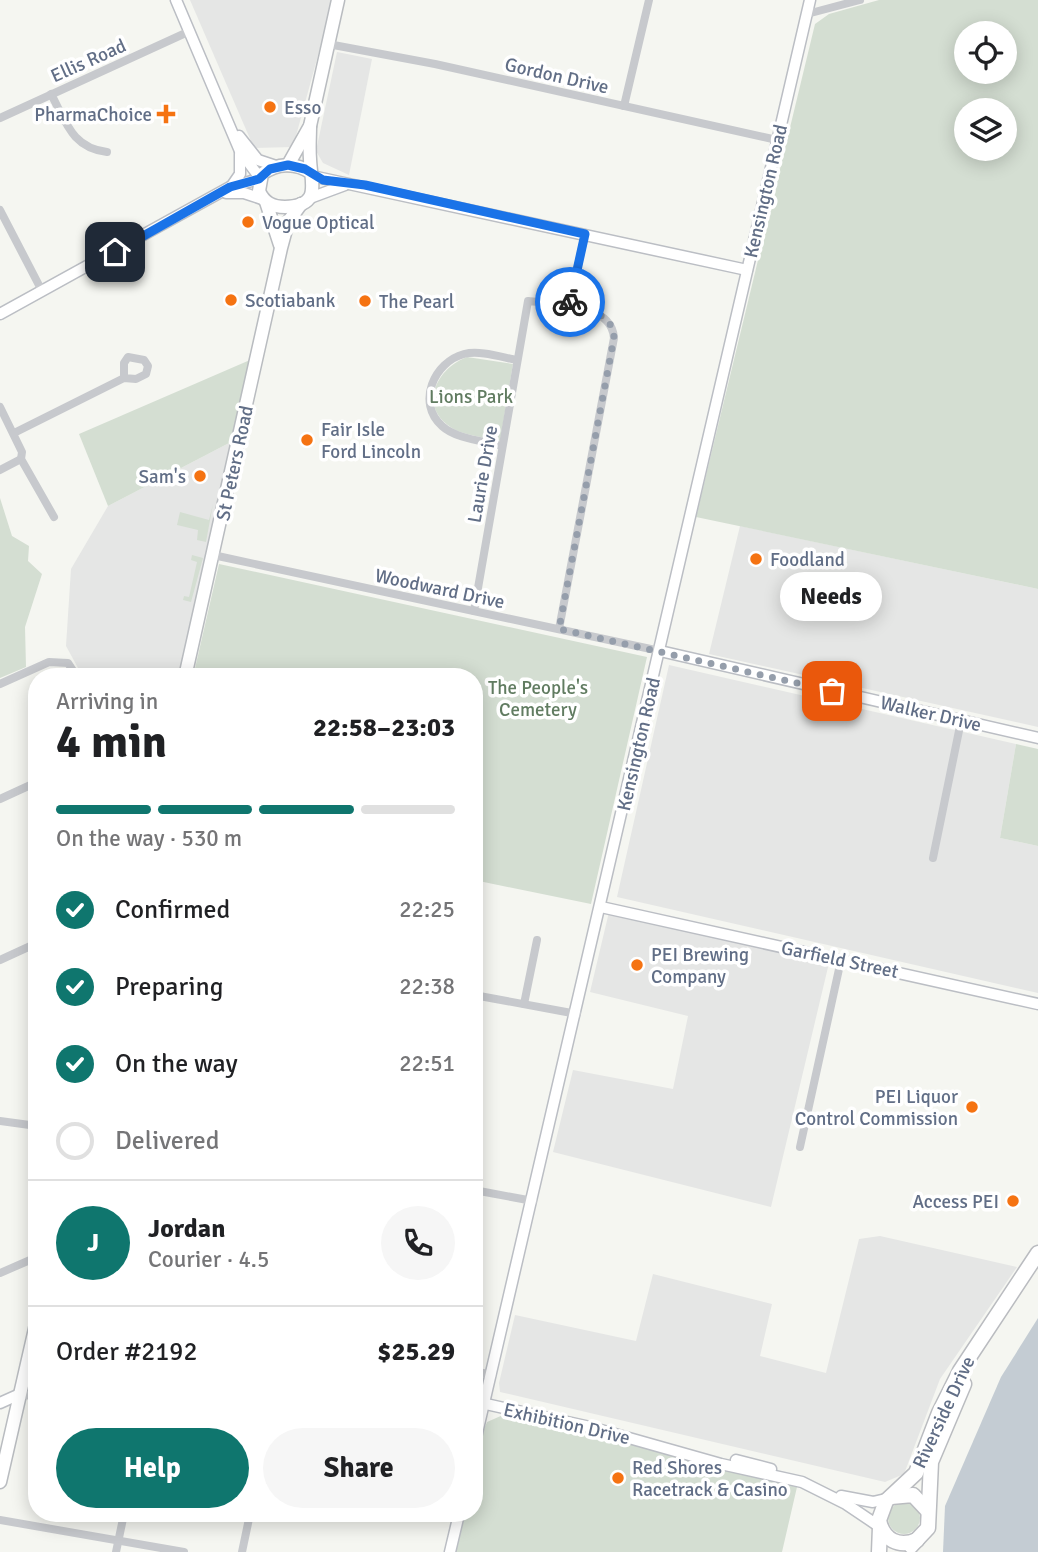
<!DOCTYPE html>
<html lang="en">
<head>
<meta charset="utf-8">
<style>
	:root { --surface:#fff; --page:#f6f6f6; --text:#202124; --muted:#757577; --line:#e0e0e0; --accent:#0f766e }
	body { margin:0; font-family:Signika,sans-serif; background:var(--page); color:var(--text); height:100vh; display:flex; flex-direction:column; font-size:26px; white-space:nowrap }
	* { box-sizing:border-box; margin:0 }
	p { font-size:23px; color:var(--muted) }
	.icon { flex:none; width:38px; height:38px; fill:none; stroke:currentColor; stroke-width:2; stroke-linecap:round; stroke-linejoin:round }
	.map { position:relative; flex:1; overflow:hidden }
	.drawer { position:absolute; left:28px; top:668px; width:455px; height:854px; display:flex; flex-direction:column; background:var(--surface); border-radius:28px; box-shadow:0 4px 18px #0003 }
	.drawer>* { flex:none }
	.buttons { position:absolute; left:954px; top:21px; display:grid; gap:14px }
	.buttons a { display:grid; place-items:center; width:63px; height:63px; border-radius:50%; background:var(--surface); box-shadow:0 4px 18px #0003; font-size:35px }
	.pin { position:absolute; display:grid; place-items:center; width:60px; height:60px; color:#fff; margin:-30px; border-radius:14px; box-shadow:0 4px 10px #0006 }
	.courier { position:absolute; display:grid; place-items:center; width:70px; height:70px; margin:-35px; border:5px solid #1a73e8; border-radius:50%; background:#fff; color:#222; box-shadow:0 2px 9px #0007 }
	.bubble { position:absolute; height:49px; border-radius:24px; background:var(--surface); box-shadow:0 4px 18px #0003; font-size:23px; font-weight:700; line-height:49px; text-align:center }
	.overview em { font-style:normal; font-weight:700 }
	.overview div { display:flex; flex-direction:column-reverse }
	.overview { display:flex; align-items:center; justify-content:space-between; height:119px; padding:0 28px }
	h1 { font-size:46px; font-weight:700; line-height:52px }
	.bar { display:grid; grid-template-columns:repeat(4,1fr); gap:10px 7px; align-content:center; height:84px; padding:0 28px }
	.bar i { height:9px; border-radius:5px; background:var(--line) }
	.bar .selected { background:var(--accent) }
	.bar p { grid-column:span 4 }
	.line { display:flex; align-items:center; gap:18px; padding:0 28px; border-top:2px solid var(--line) }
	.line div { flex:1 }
	.round { display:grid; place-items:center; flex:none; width:74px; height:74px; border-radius:37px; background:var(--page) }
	ol { padding:0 28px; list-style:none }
	li { display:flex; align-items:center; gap:21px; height:77px }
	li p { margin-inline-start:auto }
	li .icon { padding:7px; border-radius:50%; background:var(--accent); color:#fff; stroke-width:4 }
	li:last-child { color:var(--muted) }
	li i { width:38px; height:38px; border:4px solid var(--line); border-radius:50% }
	.action { display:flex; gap:14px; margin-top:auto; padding:14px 28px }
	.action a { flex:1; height:80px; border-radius:42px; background:var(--accent); color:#fff; font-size:28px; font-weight:700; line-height:80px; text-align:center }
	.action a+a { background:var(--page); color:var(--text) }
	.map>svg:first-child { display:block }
</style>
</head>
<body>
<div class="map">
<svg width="1038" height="1552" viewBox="0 0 1038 1552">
	<rect width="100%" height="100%" fill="#f5f6f1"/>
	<g fill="#e5e6e5">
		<path d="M190,0H333L293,147L254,148Z"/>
		<path d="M337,52L372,59L349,175L323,163L316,151Z"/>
		<path d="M231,442L180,677H83L66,646L71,569L108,506Z"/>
		<path d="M740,526L1038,589V727L709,654Z"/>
		<path d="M669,665L1016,744L1000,838L1038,846V993L617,897Z"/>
		<path d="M609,912L829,963L771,1207L553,1152L573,1070L673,1089L688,1016L590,992Z"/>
		<path d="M880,1236L1017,1267L940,1379L904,1474L885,1482L500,1392L499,1383L515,1315L636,1341L653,1274L772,1304L760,1356L826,1373L859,1239Z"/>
	</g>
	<g fill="#d4ded2" fill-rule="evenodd">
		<path d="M879,0H1038V589L696,517L815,24L829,14ZM966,33H1004V72H966ZM1004,110V149H966V110Z"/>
		<path d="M467,357L513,364L500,441C485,437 465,436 452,428C417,406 437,368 467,357Z"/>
		<path d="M250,360L231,442L108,506L79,434Z"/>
		<path d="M0,498L12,536L29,546L28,561L42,574L25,627L26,667L0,678Z"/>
		<path d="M213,504L206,542L197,540L198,530L177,525L180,512L209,520Z"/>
		<path d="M192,555L203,558L191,602L183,600L184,596L189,597L197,562L191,560Z"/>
		<path d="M219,564L647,657L591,904L474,880V677H193Z"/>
		<path d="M1016,744L1038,749V846L1000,838Z"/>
		<path d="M503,1415L589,1433L797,1487L782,1552H456L464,1514H474C474,1483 474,1451 487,1422Z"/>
		<circle cx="904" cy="1518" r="16"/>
	</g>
	<path fill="#c4ccd3" d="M1038,1318V1552H943L945,1506L1001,1377Z"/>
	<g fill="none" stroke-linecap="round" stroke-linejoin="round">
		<g stroke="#bbbec4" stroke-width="13">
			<g id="secondary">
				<path d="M176,0L240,151L260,178"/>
				<path d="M239,136L258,160L276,166"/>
				<path d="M312,176L747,270"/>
				<path d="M231,187L240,174V154"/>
				<path d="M226,193H244L262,199"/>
				<path d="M310,198L345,185"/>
				<path d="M0,314L230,187L259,179"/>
				<path d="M660,651L1038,738"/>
				<path d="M601,907L1038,1004"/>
				<path d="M0,1403L20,1394"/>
				<path d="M486,1404L590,1427L721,1464L802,1482L846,1504L880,1527"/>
				<path d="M474,1446L810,0"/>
				<path d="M736,1460L771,1469"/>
				<path d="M841,1496L873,1502L890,1498"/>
				<path d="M450,1552L459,1514"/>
			</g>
		</g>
		<g stroke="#b9bcc0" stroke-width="15">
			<g id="primary">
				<path d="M310,126C310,137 309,148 310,159C311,184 322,206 285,207C273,207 264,203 259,191L262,174C277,163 296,162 311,173"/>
				<path d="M288,165L310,126L338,0"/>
				<path d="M266,202L280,245"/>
				<path d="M185,677L281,248L288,222L301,204"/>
				<path d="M0,1482L37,1320"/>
			</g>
		</g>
		<g stroke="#babcc0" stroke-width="17">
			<g id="highway">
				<path d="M891,1497L913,1495L928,1511"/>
				<path d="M917,1540C899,1548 883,1540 879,1520L886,1501L916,1473L939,1413L960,1371L1038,1253"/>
				<path d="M911,1546L928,1528L931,1462L964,1384"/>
				<path d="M879,1552L880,1527"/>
			</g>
		</g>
		<g stroke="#c7c9cd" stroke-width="8">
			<path d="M807,14L860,0"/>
			<path d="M328,44L435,64L777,140"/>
			<path d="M51,94C66,122 72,148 107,152"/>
			<path d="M624,106L649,0"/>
			<path d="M0,118L190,31"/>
			<path d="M0,210L42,291"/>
			<path d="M569,306L585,234"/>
			<path d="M0,407L22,452L21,459L54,517"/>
			<path d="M14,433L124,378L136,379L146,374L148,366L144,360L128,357L124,363V378"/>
			<path d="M502,446C484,441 456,439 442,426C416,403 434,362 464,354C480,350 501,357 517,360"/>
			<path d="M0,470L21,459"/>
			<path d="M213,555L660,651"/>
			<path d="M474,611L528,301C554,304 612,303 614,338L559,629"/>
			<path d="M0,684L49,662L68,663L77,677"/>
			<path d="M0,799L37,782"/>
			<path d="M933,858L961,721"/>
			<path d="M0,960L37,943"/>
			<path d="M474,995L577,1014"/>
			<path d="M524,1004L537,940"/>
			<path d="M0,1121L37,1126"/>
			<path d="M800,1147L841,960"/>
			<path d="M474,1190L533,1201"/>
			<path d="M0,1273L37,1257"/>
			<path d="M474,1371L492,1375"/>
			<path d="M20,1394L37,1397"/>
			<path d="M0,1520L184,1552"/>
			<path d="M116,1552L124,1514"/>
			<path d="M242,1552L250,1514"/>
		</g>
		<use href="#secondary" stroke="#fff" stroke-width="10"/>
		<use href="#primary" stroke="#fff" stroke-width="12"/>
		<use href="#highway" stroke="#fff" stroke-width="14"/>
	</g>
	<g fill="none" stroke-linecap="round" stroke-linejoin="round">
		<path stroke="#959eab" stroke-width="7" stroke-dasharray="0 12.6" d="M570,302L569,306C589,311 613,313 614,338L559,629L832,691"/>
		<path stroke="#1a73e8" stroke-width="9" d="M115,252L230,187L259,179L270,169L288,165L305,169L323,180L365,185L585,234L570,302"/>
	</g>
	<g fill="#f57312" stroke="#fff" stroke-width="2.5">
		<circle cx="270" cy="107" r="7"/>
		<path d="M162.5 103.5h7v7h7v7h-7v7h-7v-7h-7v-7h7z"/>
		<circle cx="248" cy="222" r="7"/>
		<circle cx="231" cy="300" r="7"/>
		<circle cx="365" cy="301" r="7"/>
		<circle cx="307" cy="440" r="7"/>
		<circle cx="200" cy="476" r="7"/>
		<circle cx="756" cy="559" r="7"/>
		<circle cx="637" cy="965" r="7"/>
		<circle cx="972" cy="1107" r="7"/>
		<circle cx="1013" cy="1201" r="7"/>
		<circle cx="618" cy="1478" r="7"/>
	</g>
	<g text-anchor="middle" stroke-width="7" stroke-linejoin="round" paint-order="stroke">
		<g font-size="19" fill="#616e86" stroke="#fff">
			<text transform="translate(88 60) rotate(-24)" y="7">Ellis Road</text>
			<text transform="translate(557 75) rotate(13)" y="7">Gordon Drive</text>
			<text transform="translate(765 191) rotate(-77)" y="7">Kensington Road</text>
			<text transform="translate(234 463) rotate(-78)" y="7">St Peters Road</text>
			<text transform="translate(482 474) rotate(-80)" y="7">Laurie Drive</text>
			<text transform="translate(440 588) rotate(12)" y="7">Woodward Drive</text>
			<text transform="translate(931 713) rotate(13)" y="7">Walker Drive</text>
			<text transform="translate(638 744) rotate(-77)" y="7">Kensington Road</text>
			<text transform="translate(840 959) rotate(12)" y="7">Garfield Street</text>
			<text transform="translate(943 1412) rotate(-65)" y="7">Riverside Drive</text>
			<text transform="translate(567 1423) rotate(13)" y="7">Exhibition Drive</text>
		</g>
		<g font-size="19" fill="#616e86" stroke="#fff" text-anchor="start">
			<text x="284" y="114">Esso</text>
			<text x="152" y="121" text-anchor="end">PharmaChoice</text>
			<text x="262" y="229">Vogue Optical</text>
			<text x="245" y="307">Scotiabank</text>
			<text x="379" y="308">The Pearl</text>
			<text x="321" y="436">Fair Isle<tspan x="321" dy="22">Ford Lincoln</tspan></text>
			<text x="186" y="483" text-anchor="end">Sam's</text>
			<text x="770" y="566">Foodland</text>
			<text x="651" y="961">PEI Brewing<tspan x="651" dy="22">Company</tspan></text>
			<text x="958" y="1103" text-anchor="end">PEI Liquor<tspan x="958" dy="22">Control Commission</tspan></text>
			<text x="999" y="1208" text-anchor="end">Access PEI</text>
			<text x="632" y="1474">Red Shores<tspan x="632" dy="22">Racetrack &amp; Casino</tspan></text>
		</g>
		<g font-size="19" fill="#617c61" stroke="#fff">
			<text x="471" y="403">Lions Park</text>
			<text x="538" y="694">The People's<tspan x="538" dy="22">Cemetery</tspan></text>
		</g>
	</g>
</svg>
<div class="buttons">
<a><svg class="icon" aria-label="locate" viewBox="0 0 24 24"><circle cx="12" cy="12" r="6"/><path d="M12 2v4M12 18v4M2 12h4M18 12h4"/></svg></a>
<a><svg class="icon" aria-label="layers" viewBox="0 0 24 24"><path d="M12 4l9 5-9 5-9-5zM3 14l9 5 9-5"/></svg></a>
</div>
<div class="pin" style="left:832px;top:691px;background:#ea580c"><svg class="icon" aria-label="bag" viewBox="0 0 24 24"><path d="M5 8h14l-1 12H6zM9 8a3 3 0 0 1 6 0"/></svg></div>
<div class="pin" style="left:115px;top:252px;background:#1f2937"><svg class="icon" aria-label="home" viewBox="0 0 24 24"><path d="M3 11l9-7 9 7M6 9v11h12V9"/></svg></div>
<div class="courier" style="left:570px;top:302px"><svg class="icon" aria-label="bike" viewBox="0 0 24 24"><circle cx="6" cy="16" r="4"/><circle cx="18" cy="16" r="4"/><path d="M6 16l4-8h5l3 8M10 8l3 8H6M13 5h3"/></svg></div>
<div class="bubble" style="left:780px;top:572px;width:102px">Needs</div>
<section class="drawer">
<div class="overview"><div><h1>4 min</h1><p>Arriving in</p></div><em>22:58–23:03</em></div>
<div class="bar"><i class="selected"></i><i class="selected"></i><i class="selected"></i><i></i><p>On the way · 530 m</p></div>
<ol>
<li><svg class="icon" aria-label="check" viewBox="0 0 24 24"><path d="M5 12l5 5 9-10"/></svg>Confirmed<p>22:25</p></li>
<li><svg class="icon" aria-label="check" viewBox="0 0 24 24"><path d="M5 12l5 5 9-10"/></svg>Preparing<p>22:38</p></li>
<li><svg class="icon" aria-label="check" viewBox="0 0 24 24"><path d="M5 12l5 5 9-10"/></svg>On the way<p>22:51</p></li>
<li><i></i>Delivered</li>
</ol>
<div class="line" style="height:126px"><b class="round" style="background:var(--accent);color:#fff">J</b><div><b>Jordan</b><p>Courier · 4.5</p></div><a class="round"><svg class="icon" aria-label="phone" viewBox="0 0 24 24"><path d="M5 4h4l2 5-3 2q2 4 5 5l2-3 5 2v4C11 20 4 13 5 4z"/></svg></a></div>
<div class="line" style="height:91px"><div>Order #2192</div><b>$25.29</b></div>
<div class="action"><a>Help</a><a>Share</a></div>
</section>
</div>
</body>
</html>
